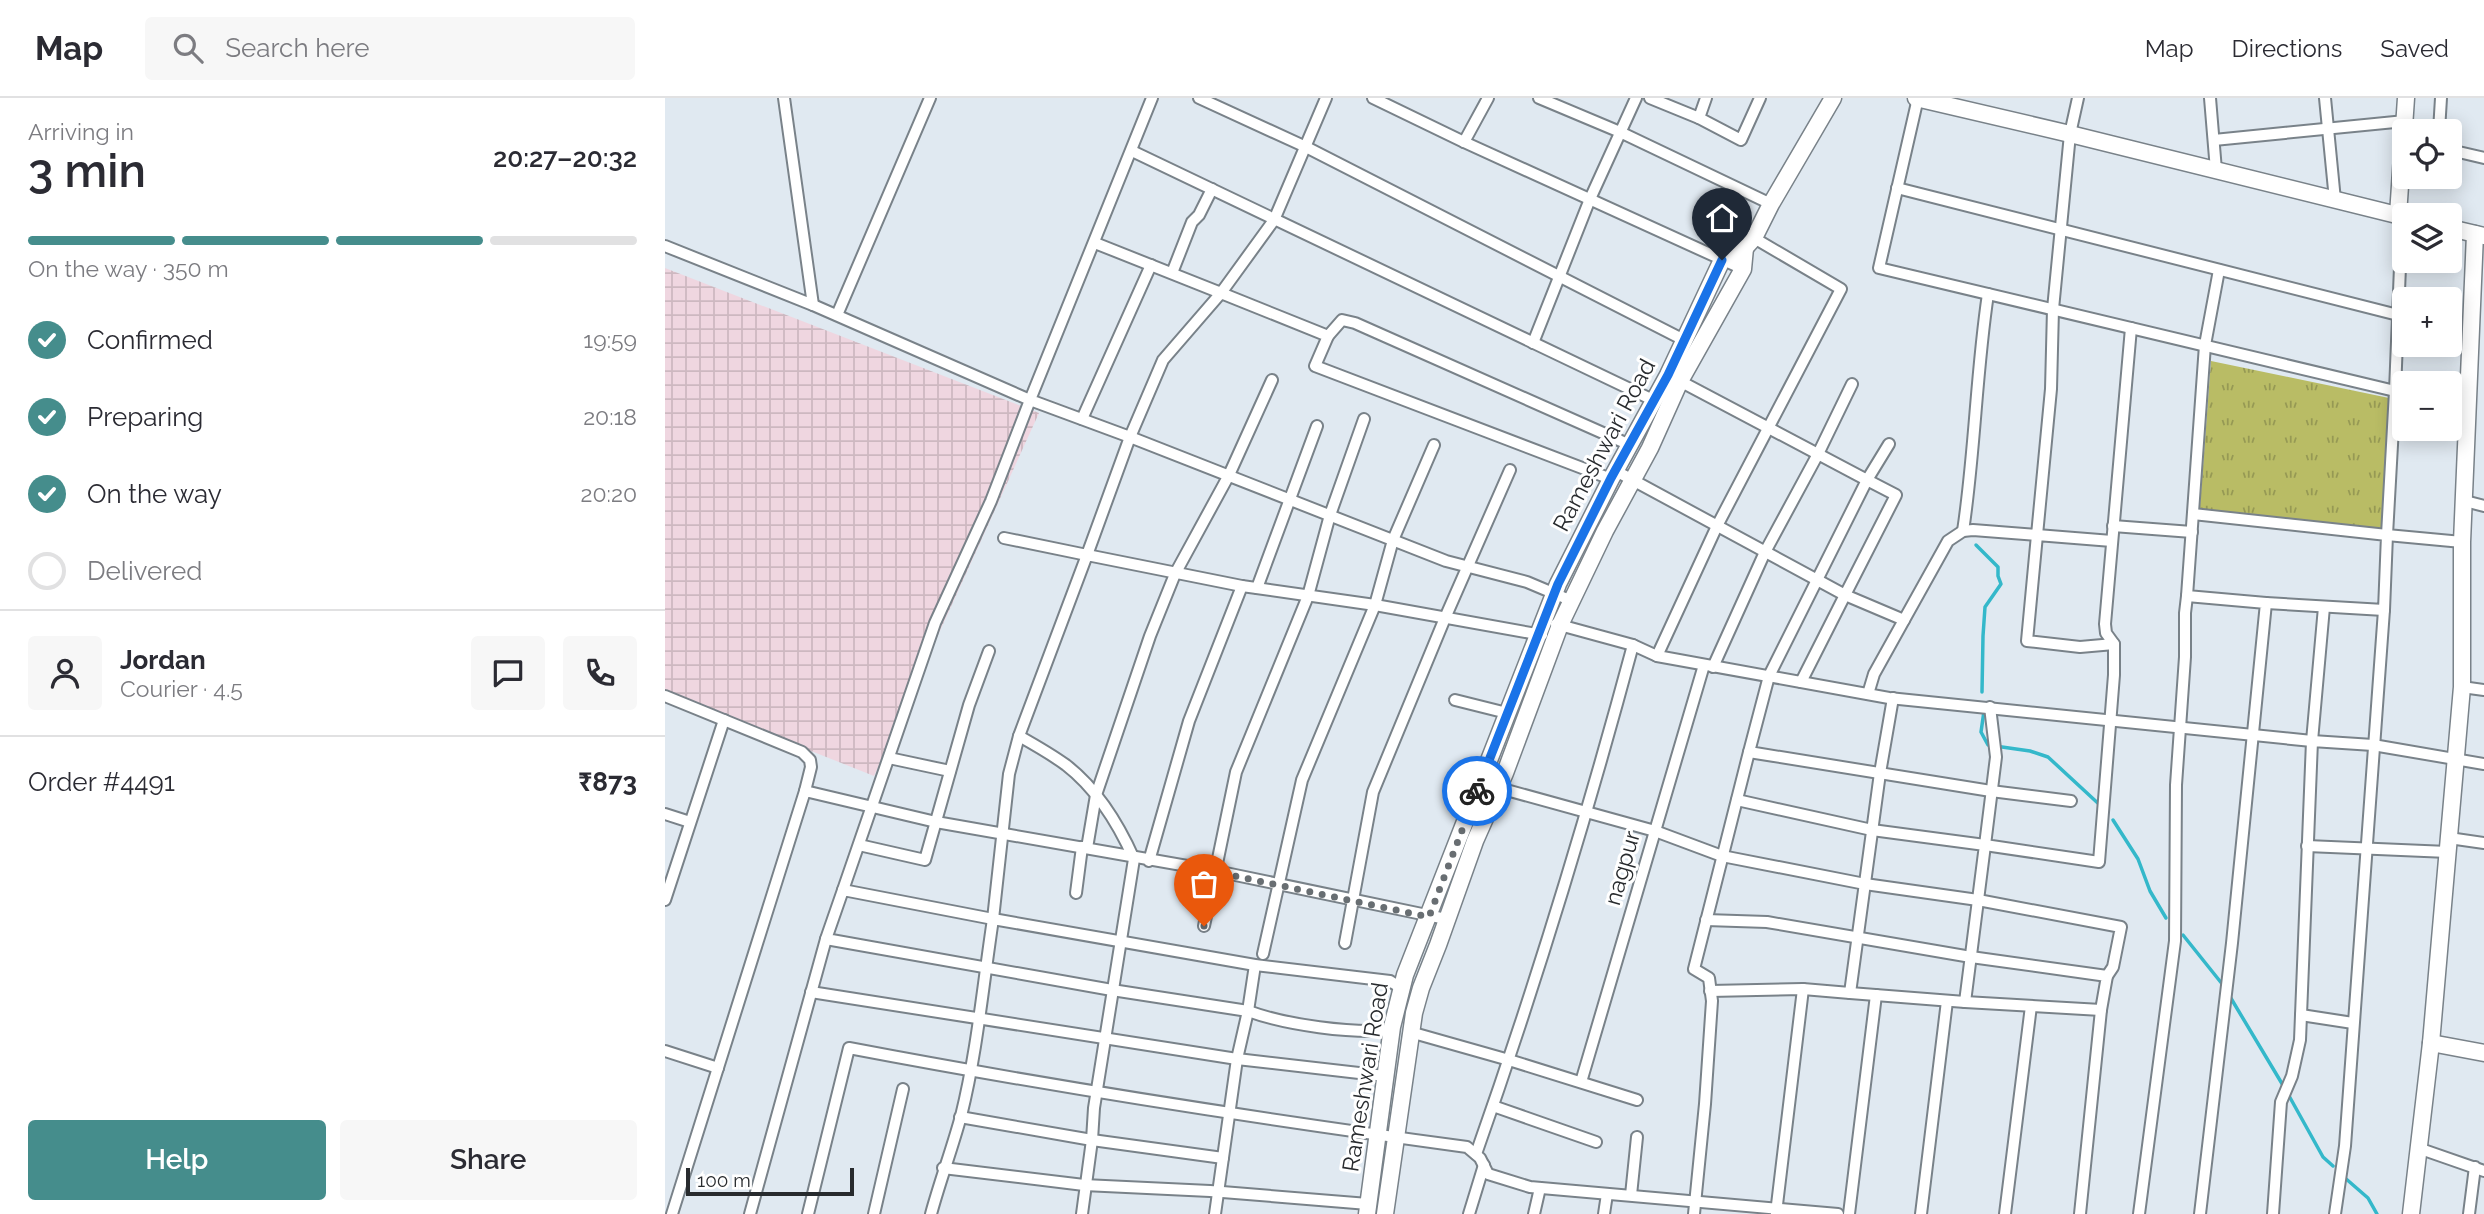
<!DOCTYPE html>
<html lang="en">
<head>
<meta charset="utf-8">
<style>
	:root { --surface:#fff; --page:#f7f7f7; --text:#2b2b33; --muted:#7c7c81; --line:#e1e1e2; --accent:#458d8c }
	body { margin:0; font-family:Raleway,sans-serif; background:var(--page); color:var(--text); height:100vh; display:flex; flex-direction:column; font-size:26px; white-space:nowrap }
	* { box-sizing:border-box; margin:0 }
	p { font-size:23px; color:var(--muted) }
	.icon { flex:none; width:38px; height:38px; fill:none; stroke:currentColor; stroke-width:2; stroke-linecap:round; stroke-linejoin:round }
	.map { position:relative; flex:1; overflow:hidden }
	.panel { display:flex; flex-direction:column; background:var(--surface); width:665px }
	.panel>* { flex:none }
	.buttons { position:absolute; left:1727px; top:21px; display:grid; gap:14px }
	.buttons a { display:grid; place-items:center; width:70px; height:70px; border-radius:7px; background:var(--surface); box-shadow:0 4px 18px #0003; font-size:35px }
	.scale { position:absolute; left:21px; bottom:18px; width:168px; box-sizing:border-box; padding-left:7px; border:4px solid #282b2e; border-top:0; font-size:19px; line-height:24px; white-space:nowrap; color:#282b2e; -webkit-text-stroke:5px #fff; paint-order:stroke }
	.pin { position:absolute; display:grid; place-items:center; width:60px; height:60px; color:#fff; margin:-72px -30px; border-radius:50% 50% 50% 0; rotate:-45deg; box-shadow:0 0 7px #0007 }
	.pin .icon { rotate:45deg }
	.courier { position:absolute; display:grid; place-items:center; width:70px; height:70px; margin:-35px; border:5px solid #1a73e8; border-radius:50%; background:#fff; color:#222; box-shadow:0 2px 9px #0007 }
	.head em { font-style:normal; font-weight:600 }
	.head div { display:flex; flex-direction:column-reverse }
	.head { display:flex; align-items:center; justify-content:space-between; height:119px; padding:0 28px }
	h1 { font-size:46px; font-weight:600; line-height:52px }
	.bar { display:grid; grid-template-columns:repeat(4,1fr); gap:10px 7px; align-content:center; height:84px; padding:0 28px }
	.bar i { height:9px; border-radius:5px; background:var(--line) }
	.bar .current { background:var(--accent) }
	.bar p { grid-column:span 4 }
	.line { display:flex; align-items:center; gap:18px; padding:0 28px; border-top:2px solid var(--line) }
	.line div { flex:1 }
	.round { display:grid; place-items:center; flex:none; width:74px; height:74px; border-radius:7px; background:var(--page) }
	ol { padding:0 28px; list-style:none }
	li { display:flex; align-items:center; gap:21px; height:77px }
	li p { margin-inline-start:auto }
	li .icon { padding:7px; border-radius:50%; background:var(--accent); color:#fff; stroke-width:4 }
	li:last-child { color:var(--muted) }
	li i { width:38px; height:38px; border:4px solid var(--line); border-radius:50% }
	.cta { display:flex; gap:14px; margin-top:auto; padding:14px 28px }
	.cta a { flex:1; height:80px; border-radius:7px; background:var(--accent); color:#fff; font-size:28px; font-weight:600; line-height:80px; text-align:center }
	.cta a+a { background:var(--page); color:var(--text) }
	header { display:flex; align-items:center; gap:42px; box-sizing:border-box; height:98px; padding:0 35px; background:var(--surface); border-bottom:2px solid var(--line) }
	header strong { font-size:33px }
	nav { display:flex; gap:38px; margin-inline-start:auto; font-size:24px }
	.search { width:490px; height:63px; background:var(--page); display:flex; align-items:center; gap:18px; box-sizing:border-box; padding:0 24px; border-radius:7px; color:var(--muted); font-size:26px }
	main { display:flex; flex:1; min-height:0 }
	.map>svg:first-child { display:block }
</style>
</head>
<body>
<header>
<strong>Map</strong>
<div class="search"><svg class="icon" aria-label="search" viewBox="0 0 24 24"><circle cx="10" cy="10" r="6"/><path d="M15 15l6 6"/></svg>Search here</div>
<nav><a>Map</a><a>Directions</a><a>Saved</a></nav>
</header>
<main>
<section class="panel">
<div class="head"><div><h1>3 min</h1><p>Arriving in</p></div><em>20:27–20:32</em></div>
<div class="bar"><i class="current"></i><i class="current"></i><i class="current"></i><i></i><p>On the way · 350 m</p></div>
<ol>
<li><svg class="icon" aria-label="check" viewBox="0 0 24 24"><path d="M5 12l5 5 9-10"/></svg>Confirmed<p>19:59</p></li>
<li><svg class="icon" aria-label="check" viewBox="0 0 24 24"><path d="M5 12l5 5 9-10"/></svg>Preparing<p>20:18</p></li>
<li><svg class="icon" aria-label="check" viewBox="0 0 24 24"><path d="M5 12l5 5 9-10"/></svg>On the way<p>20:20</p></li>
<li><i></i>Delivered</li>
</ol>
<div class="line" style="height:126px"><a class="round"><svg class="icon" aria-label="person" viewBox="0 0 24 24"><circle cx="12" cy="8" r="4"/><path d="M4 21q1-7 8-7t8 7"/></svg></a><div><b>Jordan</b><p>Courier · 4.5</p></div><a class="round"><svg class="icon" aria-label="chat" viewBox="0 0 24 24"><path d="M4 5h16v11H9l-5 4z"/></svg></a><a class="round"><svg class="icon" aria-label="phone" viewBox="0 0 24 24"><path d="M5 4h4l2 5-3 2q2 4 5 5l2-3 5 2v4C11 20 4 13 5 4z"/></svg></a></div>
<div class="line" style="height:91px"><div>Order #4491</div><b>₹873</b></div>
<div class="cta"><a>Help</a><a>Share</a></div>
</section>
<div class="map">
<svg width="1819" height="1116" viewBox="0 0 1819 1116">
	<defs>
		<pattern id="industrial-grid" width="8" height="8" patternUnits="userSpaceOnUse" patternTransform="scale(1.75)"><rect width="8" height="8" fill="#efd6e0"/><path d="M0 4h8M4 0v8" fill="none" stroke="#cdb8c0"/></pattern>
		<pattern id="grass-tufts" width="24" height="20" patternUnits="userSpaceOnUse" patternTransform="scale(1.75)"><rect width="24" height="20" fill="#b9bc65"/><path d="M3 7l-1-3M5 7V3M7 7l1-3M15 17l-1-3M17 17v-4M19 17l1-3" fill="none" stroke="#969954"/></pattern>
	</defs>
	<rect width="100%" height="100%" fill="#e0e9f1"/>
	<path fill="url(#industrial-grid)" d="M0,170L374,315L209,678L0,595Z"/>
	<path fill="url(#grass-tufts)" d="M1546,263L1724,300L1716,432L1534,421Z"/>
	<g fill="none" stroke-linecap="round" stroke-linejoin="round">
		<g stroke="#34b8ca" stroke-width="3.5">
			<path d="M1311,447L1333,469V478L1336,486L1320,509L1318,538L1317,594"/>
			<path d="M1319,613L1316,634L1323,647L1365,653L1383,659L1436,708"/>
			<path d="M1448,722L1473,761L1485,793L1501,820"/>
			<path d="M1518,837L1558,887"/>
			<path d="M1564,897L1619,989"/>
			<path d="M1623,996L1658,1059L1668,1068"/>
			<path d="M1680,1080L1703,1100L1712,1116"/>
		</g>
		<g stroke="#798289" stroke-width="14">
			<g id="street">
				<path d="M487,0L365,302L465,339L498,262L556,195L663,238L650,268L946,381"/>
				<path d="M534,0L641,49L1019,242"/>
				<path d="M708,0L799,44L1078,171"/>
				<path d="M874,0L955,34L1106,106"/>
				<path d="M985,0L1034,20"/>
				<path d="M1041,0L1034,20L1076,42L1095,0"/>
				<path d="M1253,0L1214,170L1730,293"/>
				<path d="M1545,0L1551,72"/>
				<path d="M1660,0L1670,102"/>
				<path d="M1774,33L1776,0"/>
				<path d="M1549,42L1740,23"/>
				<path d="M799,44L823,0"/>
				<path d="M1785,52L1819,60"/>
				<path d="M467,53L988,302"/>
				<path d="M1232,90L1733,217"/>
				<path d="M1737,119L1730,293L1722,437L1797,444"/>
				<path d="M430,145L556,195L609,122L661,0"/>
				<path d="M0,148L148,207L119,0"/>
				<path d="M507,175L527,124L534,117L547,91"/>
				<path d="M148,207L365,302L326,403L270,525L178,792"/>
				<path d="M172,217L265,0"/>
				<path d="M663,238L677,222L690,225L965,347"/>
				<path d="M868,245L925,101L971,0"/>
				<path d="M1011,281L1202,382L1104,578L1084,654L1326,693L1406,703"/>
				<path d="M417,321L486,167"/>
				<path d="M951,373L1180,497L1136,584"/>
				<path d="M1800,403L1819,408"/>
				<path d="M1528,416L1722,437L1719,512L1601,505"/>
				<path d="M1448,428L1527,434"/>
				<path d="M1298,433C1310,354 1311,275 1323,196"/>
				<path d="M339,440L422,457L465,339L781,463L862,484L907,503"/>
				<path d="M1447,443L1372,437L1362,543L1415,549L1449,546"/>
				<path d="M592,490L652,328"/>
				<path d="M1239,522L1283,443L1298,433L1308,432L1372,437L1386,291L1388,211L1405,36L1413,0"/>
				<path d="M891,526L968,547L992,558L1224,600L1647,643L1659,509"/>
				<path d="M992,558L1052,428L1176,191L1089,140"/>
				<path d="M1048,569L1100,454L1153,356L1187,286"/>
				<path d="M1797,589L1819,592"/>
				<path d="M1203,596L1209,576L1239,522L1180,497L1231,397L1202,382L1224,346"/>
				<path d="M0,598L137,654L145,662L146,669L140,693"/>
				<path d="M790,602L842,615"/>
				<path d="M1325,609L1331,659L1320,747L1434,764L1449,577V546L1441,535L1440,526L1466,230"/>
				<path d="M354,638L344,676L328,821L178,792L161,841L447,892L583,913C621,927 687,936 727,932"/>
				<path d="M224,660L285,673"/>
				<path d="M816,685L990,733L1057,758L1200,786L1313,802L1456,829L1448,869L1442,878"/>
				<path d="M1072,702L1207,732L1320,747L1300,904L1185,895"/>
				<path d="M0,716L25,724"/>
				<path d="M1784,740L1819,745"/>
				<path d="M194,747L260,762L304,607L324,553"/>
				<path d="M1642,748L1783,754"/>
				<path d="M422,750L431,697L485,538L510,476L564,377L607,282"/>
				<path d="M484,763L524,623L577,488"/>
				<path d="M411,795L417,749"/>
				<path d="M0,802L59,622"/>
				<path d="M1041,822L1102,824L1306,859L1442,878L1436,912L1300,904"/>
				<path d="M539,828L571,674L643,498L665,417L699,321"/>
				<path d="M680,845L708,694L780,520L845,372"/>
				<path d="M598,856L637,682L710,507L728,442L769,347"/>
				<path d="M1138,891L1185,895L1215,675L1228,600"/>
				<path d="M1045,893L1138,891L1111,1115"/>
				<path d="M146,894L572,961L720,978"/>
				<path d="M1636,917L1688,925"/>
				<path d="M745,934L844,962L972,1002"/>
				<path d="M0,953L53,970"/>
				<path d="M916,984L1039,567"/>
				<path d="M828,1008L931,1044"/>
				<path d="M295,1019L427,1042L558,1060"/>
				<path d="M1753,1050L1819,1073"/>
				<path d="M811,1056C870,889 922,718 968,547"/>
				<path d="M278,1070L419,1087L545,1093L703,1106"/>
				<path d="M966,1097L972,1039"/>
				<path d="M7,1116L140,693L271,724L551,773L781,821"/>
				<path d="M85,1116L161,841"/>
				<path d="M143,1116L184,950C389,989 595,1021 802,1049L815,1060L823,1076L865,1089L1173,1116"/>
				<path d="M209,1116L238,991"/>
				<path d="M266,1116C275,1083 287,1051 296,1018C312,954 318,887 328,821L590,867L725,883L736,890"/>
				<path d="M417,1116L427,1042L429,1010L469,761C453,725 432,691 401,667C386,656 370,647 354,638L422,457L577,488L710,507L877,537"/>
				<path d="M550,1116L572,961L583,913L590,867"/>
				<path d="M804,1116L819,1067"/>
				<path d="M869,1116L875,1090"/>
				<path d="M939,1116L942,1096"/>
				<path d="M1029,1116L1040,1006L1047,903L1044,880L1029,871L1084,654"/>
				<path d="M1184,1116L1211,897"/>
				<path d="M1256,1116L1282,903"/>
				<path d="M1340,1116L1366,908"/>
				<path d="M1415,1116L1436,912"/>
				<path d="M1474,1116L1510,843L1511,687L1520,559V515L1522,498"/>
				<path d="M1535,1116L1567,845L1601,505L1522,498L1540,247L1554,172"/>
				<path d="M1608,1116L1616,1004L1627,978L1635,942L1647,643L1708,647L1819,666"/>
				<path d="M1670,1116L1680,1048L1719,512"/>
				<path d="M1804,1116L1810,1069"/>
			</g>
		</g>
		<g stroke="#798289" stroke-width="19">
			<g id="secondary">
				<path d="M1251,0L1405,36L1740,119"/>
				<path d="M1733,117L1741,0"/>
				<path d="M1785,130L1819,138"/>
				<path d="M1766,945L1819,955"/>
				<path d="M702,1116L727,929L740,877L893,486L946,381L1003,277L1057,162L1080,150L1089,140L1106,106L1168,0"/>
				<path d="M720,1116L749,915L756,890L773,847L810,743L840,675L895,527L940,433L985,350L1015,283L1078,171L1080,150"/>
				<path d="M1746,1116L1766,945L1797,589V444L1810,136"/>
			</g>
		</g>
		<use href="#street" stroke="#fff" stroke-width="10"/>
		<use href="#secondary" stroke="#fff" stroke-width="16"/>
	</g>
	<g fill="none" stroke-linecap="round" stroke-linejoin="round">
		<path stroke="#686e72" stroke-width="7" stroke-dasharray="0 12.6" d="M539,828L551,774L764,819L812,693"/>
		<path stroke="#1a73e8" stroke-width="9" d="M812,693L893,486L946,380L1003,277L1057,162"/>
	</g>
	<g text-anchor="middle" stroke-width="6" stroke-linejoin="round" paint-order="stroke">
		<g font-size="23" fill="#282b2e" stroke="#fff">
			<text transform="translate(939 347) rotate(-62)" y="8">Rameshwari Road</text>
			<text transform="translate(957 770) rotate(-74)" y="8">nagpur</text>
			<text transform="translate(700 979) rotate(-81)" y="8">Rameshwari Road</text>
		</g>
	</g>
</svg>
<div class="buttons">
<a><svg class="icon" aria-label="locate" viewBox="0 0 24 24"><circle cx="12" cy="12" r="6"/><path d="M12 2v4M12 18v4M2 12h4M18 12h4"/></svg></a>
<a><svg class="icon" aria-label="layers" viewBox="0 0 24 24"><path d="M12 4l9 5-9 5-9-5zM3 14l9 5 9-5"/></svg></a>
<a>+</a>
<a>−</a>
</div>
<div class="scale">100 m</div>
<div class="pin" style="left:539px;top:828px;background:#ea580c"><svg class="icon" aria-label="bag" viewBox="0 0 24 24"><path d="M5 8h14l-1 12H6zM9 8a3 3 0 0 1 6 0"/></svg></div>
<div class="pin" style="left:1057px;top:162px;background:#1f2937"><svg class="icon" aria-label="home" viewBox="0 0 24 24"><path d="M3 11l9-7 9 7M6 9v11h12V9"/></svg></div>
<div class="courier" style="left:812px;top:693px"><svg class="icon" aria-label="bike" viewBox="0 0 24 24"><circle cx="6" cy="16" r="4"/><circle cx="18" cy="16" r="4"/><path d="M6 16l4-8h5l3 8M10 8l3 8H6M13 5h3"/></svg></div>
</div>
</main>
</body>
</html>
